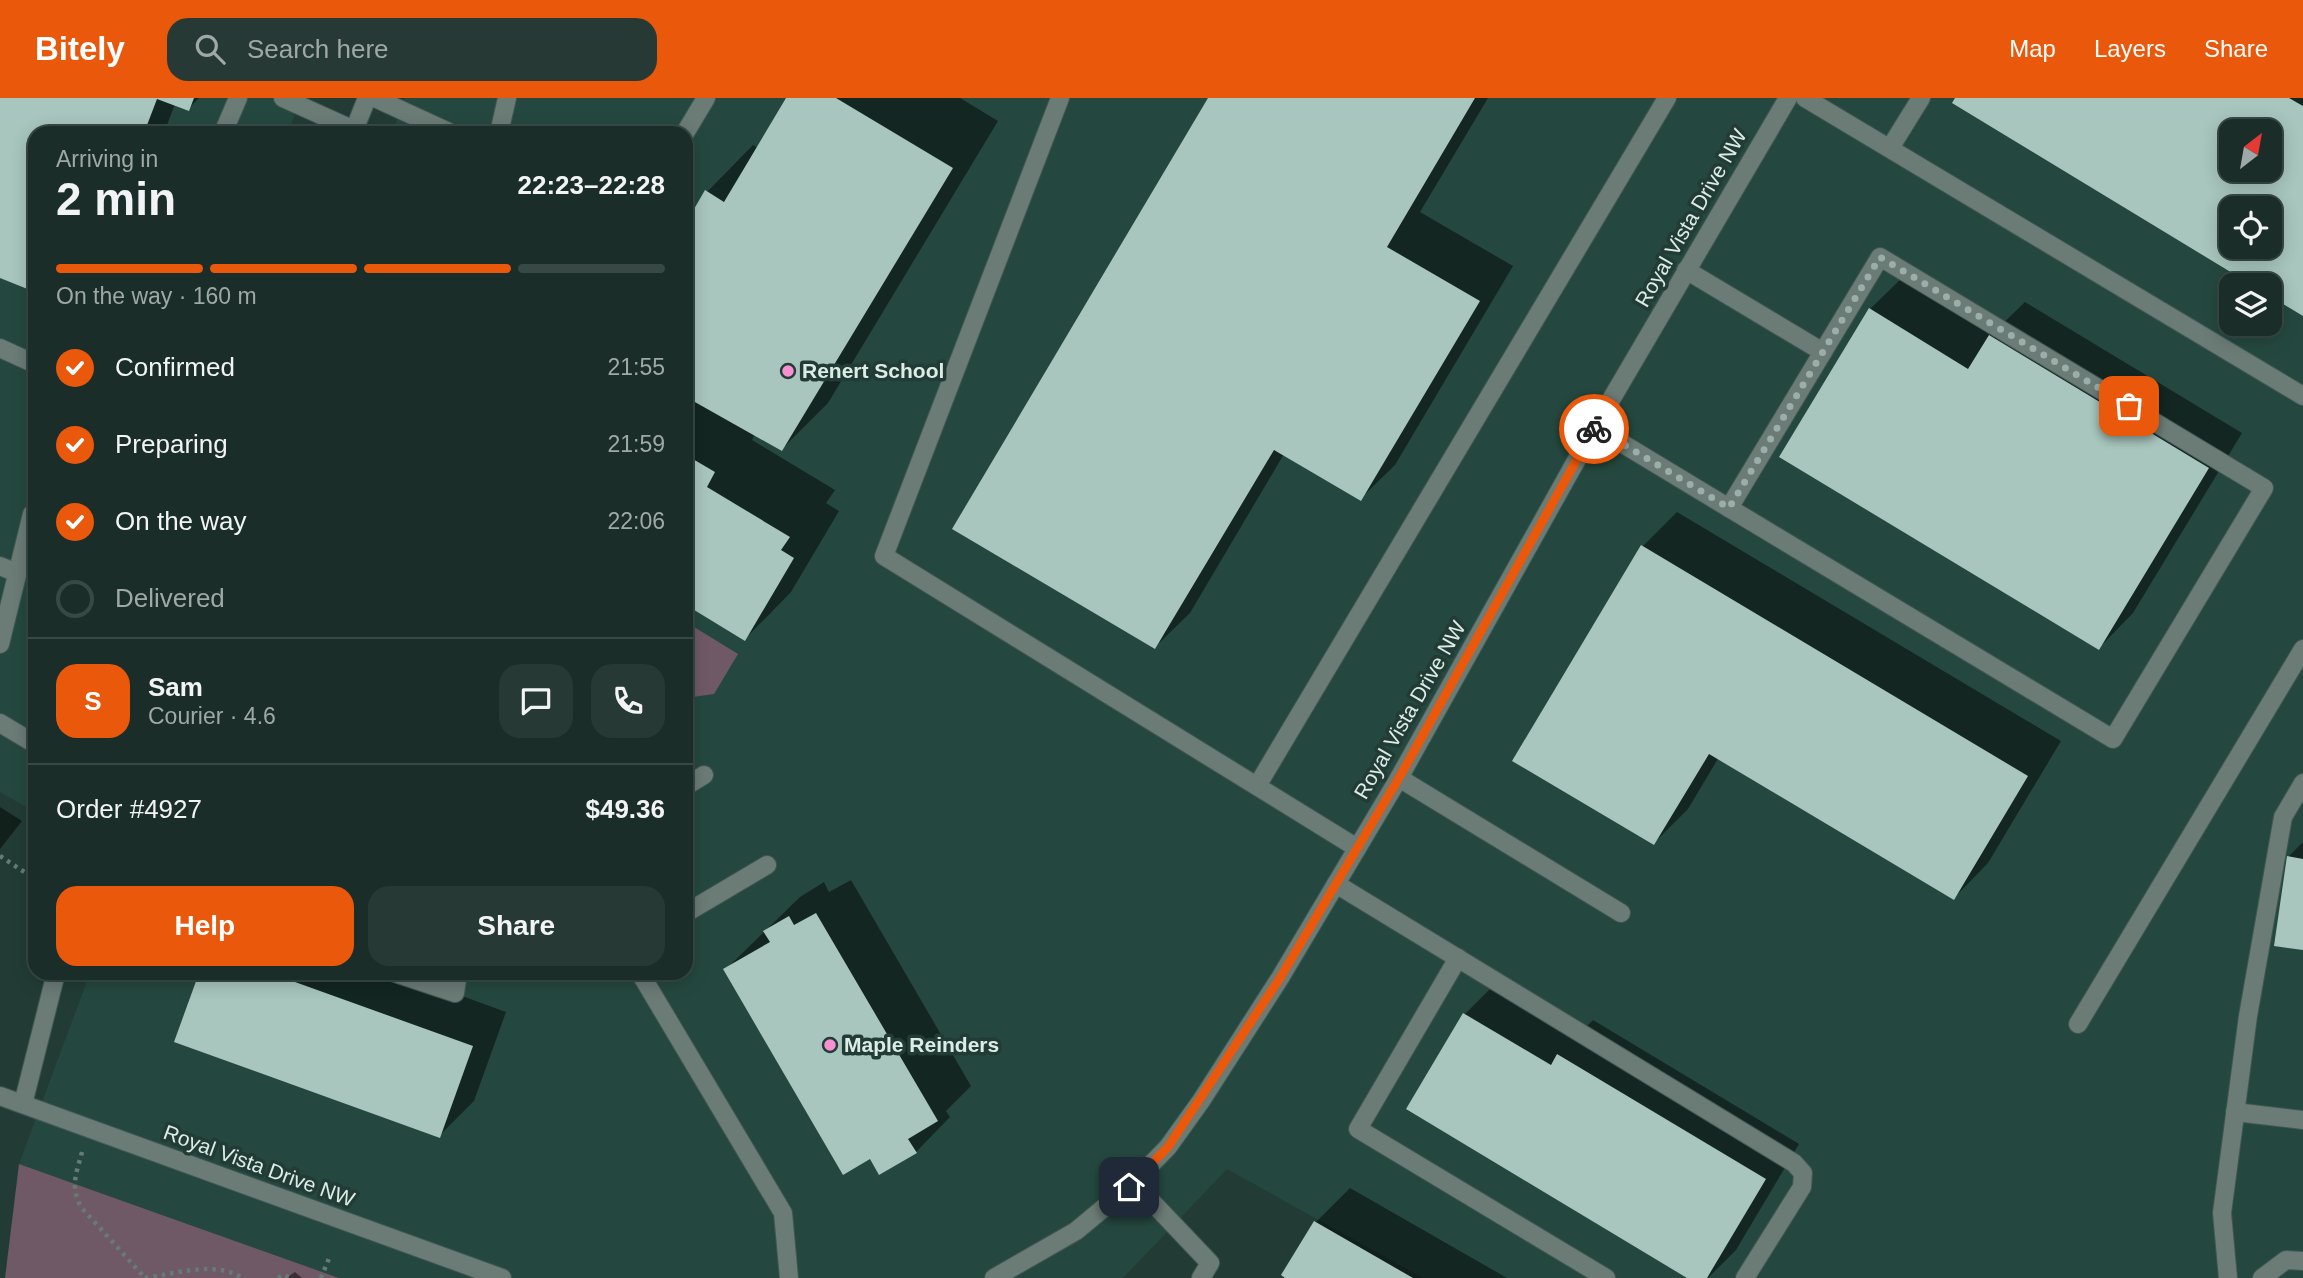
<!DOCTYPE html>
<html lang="en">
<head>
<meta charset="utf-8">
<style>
	:root { --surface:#1a2d28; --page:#273934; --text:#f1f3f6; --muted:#9fa8a8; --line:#384945; --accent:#ea580c }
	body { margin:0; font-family:Arial,sans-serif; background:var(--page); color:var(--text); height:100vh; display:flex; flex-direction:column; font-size:26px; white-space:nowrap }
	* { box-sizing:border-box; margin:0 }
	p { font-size:23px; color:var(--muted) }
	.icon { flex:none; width:38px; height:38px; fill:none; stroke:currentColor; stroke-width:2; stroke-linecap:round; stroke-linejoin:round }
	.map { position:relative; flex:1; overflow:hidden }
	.details { position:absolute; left:28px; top:28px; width:665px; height:854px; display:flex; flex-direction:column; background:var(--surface); border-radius:21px; box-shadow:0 4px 18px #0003,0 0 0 2px var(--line) }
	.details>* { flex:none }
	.needle { width:46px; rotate:31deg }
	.controls { position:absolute; left:2219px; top:21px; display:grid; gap:14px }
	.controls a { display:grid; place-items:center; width:63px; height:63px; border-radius:14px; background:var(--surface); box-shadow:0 4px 18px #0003,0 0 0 2px var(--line); font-size:35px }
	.pin { position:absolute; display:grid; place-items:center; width:60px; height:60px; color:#fff; margin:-30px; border-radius:14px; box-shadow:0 4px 10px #0006 }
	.courier { position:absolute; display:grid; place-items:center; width:70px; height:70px; margin:-35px; border:5px solid #ea580c; border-radius:50%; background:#fff; color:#222; box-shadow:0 2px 9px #0007 }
	.head em { font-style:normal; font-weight:600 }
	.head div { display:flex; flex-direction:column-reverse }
	.head { display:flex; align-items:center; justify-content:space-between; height:119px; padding:0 28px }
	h1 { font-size:46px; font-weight:600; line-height:52px }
	.bar { display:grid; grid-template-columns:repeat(4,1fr); gap:10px 7px; align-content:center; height:84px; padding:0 28px }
	.bar i { height:9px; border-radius:5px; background:var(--line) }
	.bar .selected { background:var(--accent) }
	.bar p { grid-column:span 4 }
	.line { display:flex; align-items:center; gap:18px; padding:0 28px; border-top:2px solid var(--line) }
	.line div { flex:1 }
	.round { display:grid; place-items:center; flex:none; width:74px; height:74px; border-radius:21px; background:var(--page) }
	ol { padding:0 28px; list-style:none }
	li { display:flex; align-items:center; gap:21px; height:77px }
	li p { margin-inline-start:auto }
	li .icon { padding:7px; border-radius:50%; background:var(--accent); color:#fff; stroke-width:4 }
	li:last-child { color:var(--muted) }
	li i { width:38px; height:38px; border:4px solid var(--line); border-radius:50% }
	.button { display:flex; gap:14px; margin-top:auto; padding:14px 28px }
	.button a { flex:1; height:80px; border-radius:21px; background:var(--accent); color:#fff; font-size:28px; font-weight:600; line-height:80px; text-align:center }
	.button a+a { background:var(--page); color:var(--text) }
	header { display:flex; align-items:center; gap:42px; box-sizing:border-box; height:98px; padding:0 35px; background:var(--accent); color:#fff }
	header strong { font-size:33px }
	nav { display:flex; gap:38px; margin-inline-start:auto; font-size:24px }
	.search { width:490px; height:63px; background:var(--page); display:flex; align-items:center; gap:18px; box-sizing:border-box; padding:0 24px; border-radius:21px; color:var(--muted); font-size:26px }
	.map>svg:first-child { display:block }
</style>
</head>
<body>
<header>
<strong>Bitely</strong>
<div class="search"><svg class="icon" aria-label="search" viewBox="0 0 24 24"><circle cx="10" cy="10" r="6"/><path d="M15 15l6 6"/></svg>Search here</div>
<nav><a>Map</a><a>Layers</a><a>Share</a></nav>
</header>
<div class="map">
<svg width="2303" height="1180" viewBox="0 0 2303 1180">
	<rect width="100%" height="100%" fill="#223c35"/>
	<g fill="#24483f" fill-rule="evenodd">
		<path d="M0,0H301L288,35H35V714L0,694Z"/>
		<path d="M405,0H2303V1180H1423L1227,1071L1123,1180H339L19,1066L90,875H686V35H392ZM2231,33H2270V72H2231ZM2231,110H2270V149H2231ZM2231,187H2270V226H2231Z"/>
	</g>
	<g fill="#6f5966">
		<path d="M686,524L738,556L714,596L686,600Z"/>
		<path d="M19,1066L339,1180H5Z"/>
	</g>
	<g fill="#0007" fill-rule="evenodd">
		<path d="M0,0H199L188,11L175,6L164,35H35V192L0,178Z"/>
		<path d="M788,0H960L998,23L828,305L782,351L755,336L752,342L835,392L826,405L839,413L791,494L745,541L686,505V128L707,94L753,47L758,50Z"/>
		<path d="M1210,0H1488L1420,114L1513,168L1395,367L1360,401L1284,356L1190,515L1155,549Z"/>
		<path d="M1957,0H2303V216L2270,196V187H2255L1955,4ZM2231,33H2270V72H2231ZM2231,110H2270V149H2231Z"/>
		<path d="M1905,177L1996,232L2025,204L2242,335L2133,515L2099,550L1870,211Z"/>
		<path d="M1677,414L2061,643L1988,765L1954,800L1719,659L1688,711L1654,745L1643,448Z"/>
		<path d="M0,709L22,723L0,751Z"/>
		<path d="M2303,744V850L2288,759Z"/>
		<path d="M851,782L971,988L946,1013L950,1019L916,1054L871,1059L725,872L800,799L824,784L829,794Z"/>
		<path d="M201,875H399L506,914L474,1003L439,1038Z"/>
		<path d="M1499,882L1583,932L1593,922L1799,1046L1736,1152L1708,1180H1690L1408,1010L1465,916Z"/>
		<path d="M1350,1090L1507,1180H1289L1316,1124Z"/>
		<path d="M295,1174L302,1180H286Z"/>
	</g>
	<g fill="#a8c6bd" fill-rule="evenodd">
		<path d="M0,0H194L189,13L157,1L144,35H35V194L0,180Z"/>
		<path d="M786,0H836L953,70L782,353L686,299V125L705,92L724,104Z"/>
		<path d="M1208,0H1475L1387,149L1480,203L1361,403L1274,352L1155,551L952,431Z"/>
		<path d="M1955,0H2289L2303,8V218L2270,198V187H2252L1952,5ZM2231,33H2270V72H2231ZM2231,110H2270V149H2231Z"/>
		<path d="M1869,210L1968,271L1989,237L2209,370L2099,552L1779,359Z"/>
		<path d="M686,357L715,374L707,389L790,439L781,452L794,460L745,543L686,507Z"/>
		<path d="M1641,447L2028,678L1954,802L1709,656L1654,747L1512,663Z"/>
		<path d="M2287,758L2303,761V852L2274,848Z"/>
		<path d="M816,815L938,1023L908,1041L917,1055L879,1077L870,1061L843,1077L723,871L770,844L763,833L789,818L794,827Z"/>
		<path d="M199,875H270L473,948L440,1040L174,944Z"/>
		<path d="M1463,915L1551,967L1557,956L1766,1081L1707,1180H1687L1406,1011Z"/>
		<path d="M1314,1123L1413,1180H1285L1281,1177Z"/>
	</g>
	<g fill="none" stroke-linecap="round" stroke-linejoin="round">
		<g stroke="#405851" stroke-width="20">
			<g id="minor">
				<path d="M283,0L354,32"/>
				<path d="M375,0L451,35"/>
				<path d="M1060,0L884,458L1357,750"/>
				<path d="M1805,0L2303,298"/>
				<path d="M223,35L238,0"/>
				<path d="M353,35L367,0"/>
				<path d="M499,35L507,0"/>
				<path d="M685,35L706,0"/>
				<path d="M1890,50L1921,0"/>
				<path d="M1880,159L2264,390L2113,641L1729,410Z"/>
				<path d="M1686,172L1823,254"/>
				<path d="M0,250L35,266"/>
				<path d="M1595,329L1729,410"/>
				<path d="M0,468L17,475"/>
				<path d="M0,546L32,416"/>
				<path d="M0,625L35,646"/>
				<path d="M1399,680L1621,815"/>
				<path d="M686,688L704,677"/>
				<path d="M1257,688L1667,0"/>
				<path d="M1336,786L1794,1065L1803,1075L1802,1089L1745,1180"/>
				<path d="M686,815L767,767"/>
				<path d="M1458,860L1358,1031L1606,1180"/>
				<path d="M395,875L455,895L458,875"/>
				<path d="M640,875L783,1115L789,1180"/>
				<path d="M2078,926L2303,551"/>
				<path d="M0,998L502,1180"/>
				<path d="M23,1006L56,875"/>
				<path d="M2235,1014L2303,1022"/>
				<path d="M1133,1084L1210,1165L1201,1180"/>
				<path d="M994,1180L1076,1133L1129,1089L1168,1049L1201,1003L1280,880L1399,680L1595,329L1788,0"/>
				<path d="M2228,1180L2222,1115L2248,918L2283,719L2303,685"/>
				<path d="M2262,1180L2286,1162L2303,1163"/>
			</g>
		</g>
		<g stroke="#657c75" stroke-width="4.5" stroke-dasharray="3.5 5" stroke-linecap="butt">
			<path d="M0,758L35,781"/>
			<path d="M82,1054C76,1077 70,1088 81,1109L145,1180"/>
			<path d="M145,1180C175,1176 215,1162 242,1180"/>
			<path d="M278,1180L283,1177L291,1180"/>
			<path d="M321,1180L330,1158"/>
		</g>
		<use href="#minor" stroke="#6b7b76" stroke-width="18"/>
	</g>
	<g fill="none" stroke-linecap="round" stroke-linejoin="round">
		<path stroke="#9baea9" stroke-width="7" stroke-dasharray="0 12.6" d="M1594,331L1595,329L1729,410L1880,159L2129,308"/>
		<path stroke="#ea580c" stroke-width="9" d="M1129,1089L1168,1049L1280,880L1399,680L1594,331"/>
	</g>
	<g fill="#f690d0" stroke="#223c35" stroke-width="2.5">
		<circle cx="788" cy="273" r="7"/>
		<circle cx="830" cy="947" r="7"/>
	</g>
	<g text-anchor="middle" stroke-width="7" stroke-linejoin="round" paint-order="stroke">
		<g font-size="21" fill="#dcece7" stroke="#223c35">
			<text transform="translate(1691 120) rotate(-60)" y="7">Royal Vista Drive NW</text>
			<text transform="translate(1410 612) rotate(-60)" y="7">Royal Vista Drive NW</text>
			<text transform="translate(259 1068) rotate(20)" y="7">Royal Vista Drive NW</text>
		</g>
		<g font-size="21" font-weight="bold" fill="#dcece7" stroke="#223c35" text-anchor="start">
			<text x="802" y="280">Renert School</text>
			<text x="844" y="954">Maple Reinders</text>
		</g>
	</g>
</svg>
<div class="controls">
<a><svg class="needle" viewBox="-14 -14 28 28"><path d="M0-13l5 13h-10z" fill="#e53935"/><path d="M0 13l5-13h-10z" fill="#9fa8a8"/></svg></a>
<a><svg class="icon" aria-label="locate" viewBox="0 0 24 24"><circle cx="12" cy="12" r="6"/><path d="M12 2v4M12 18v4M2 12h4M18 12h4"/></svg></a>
<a><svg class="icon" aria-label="layers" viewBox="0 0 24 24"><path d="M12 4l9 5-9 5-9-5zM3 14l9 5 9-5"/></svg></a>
</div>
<div class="pin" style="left:2129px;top:308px;background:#ea580c"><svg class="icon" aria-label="bag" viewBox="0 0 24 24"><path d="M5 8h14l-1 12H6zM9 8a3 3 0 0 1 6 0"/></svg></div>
<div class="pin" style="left:1129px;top:1089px;background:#1f2937"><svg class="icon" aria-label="home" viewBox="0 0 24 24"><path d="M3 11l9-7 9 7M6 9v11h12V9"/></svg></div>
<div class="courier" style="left:1594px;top:331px"><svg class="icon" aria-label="bike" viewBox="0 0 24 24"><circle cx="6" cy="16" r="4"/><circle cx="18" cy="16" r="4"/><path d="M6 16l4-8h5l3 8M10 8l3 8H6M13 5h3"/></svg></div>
<section class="details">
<div class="head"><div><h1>2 min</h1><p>Arriving in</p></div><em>22:23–22:28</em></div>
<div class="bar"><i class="selected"></i><i class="selected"></i><i class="selected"></i><i></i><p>On the way · 160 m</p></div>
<ol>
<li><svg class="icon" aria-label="check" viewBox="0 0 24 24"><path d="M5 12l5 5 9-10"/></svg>Confirmed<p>21:55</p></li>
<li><svg class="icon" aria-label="check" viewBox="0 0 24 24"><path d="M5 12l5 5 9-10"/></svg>Preparing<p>21:59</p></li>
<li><svg class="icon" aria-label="check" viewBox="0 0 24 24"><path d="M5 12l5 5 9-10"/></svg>On the way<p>22:06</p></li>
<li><i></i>Delivered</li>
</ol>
<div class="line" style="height:126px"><b class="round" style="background:var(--accent);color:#fff">S</b><div><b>Sam</b><p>Courier · 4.6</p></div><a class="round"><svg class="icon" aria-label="chat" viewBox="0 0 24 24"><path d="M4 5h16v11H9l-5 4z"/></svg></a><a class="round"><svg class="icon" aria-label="phone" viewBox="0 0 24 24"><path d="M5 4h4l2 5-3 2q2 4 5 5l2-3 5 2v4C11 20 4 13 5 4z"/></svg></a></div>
<div class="line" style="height:91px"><div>Order #4927</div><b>$49.36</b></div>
<div class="button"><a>Help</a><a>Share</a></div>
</section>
</div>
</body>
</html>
